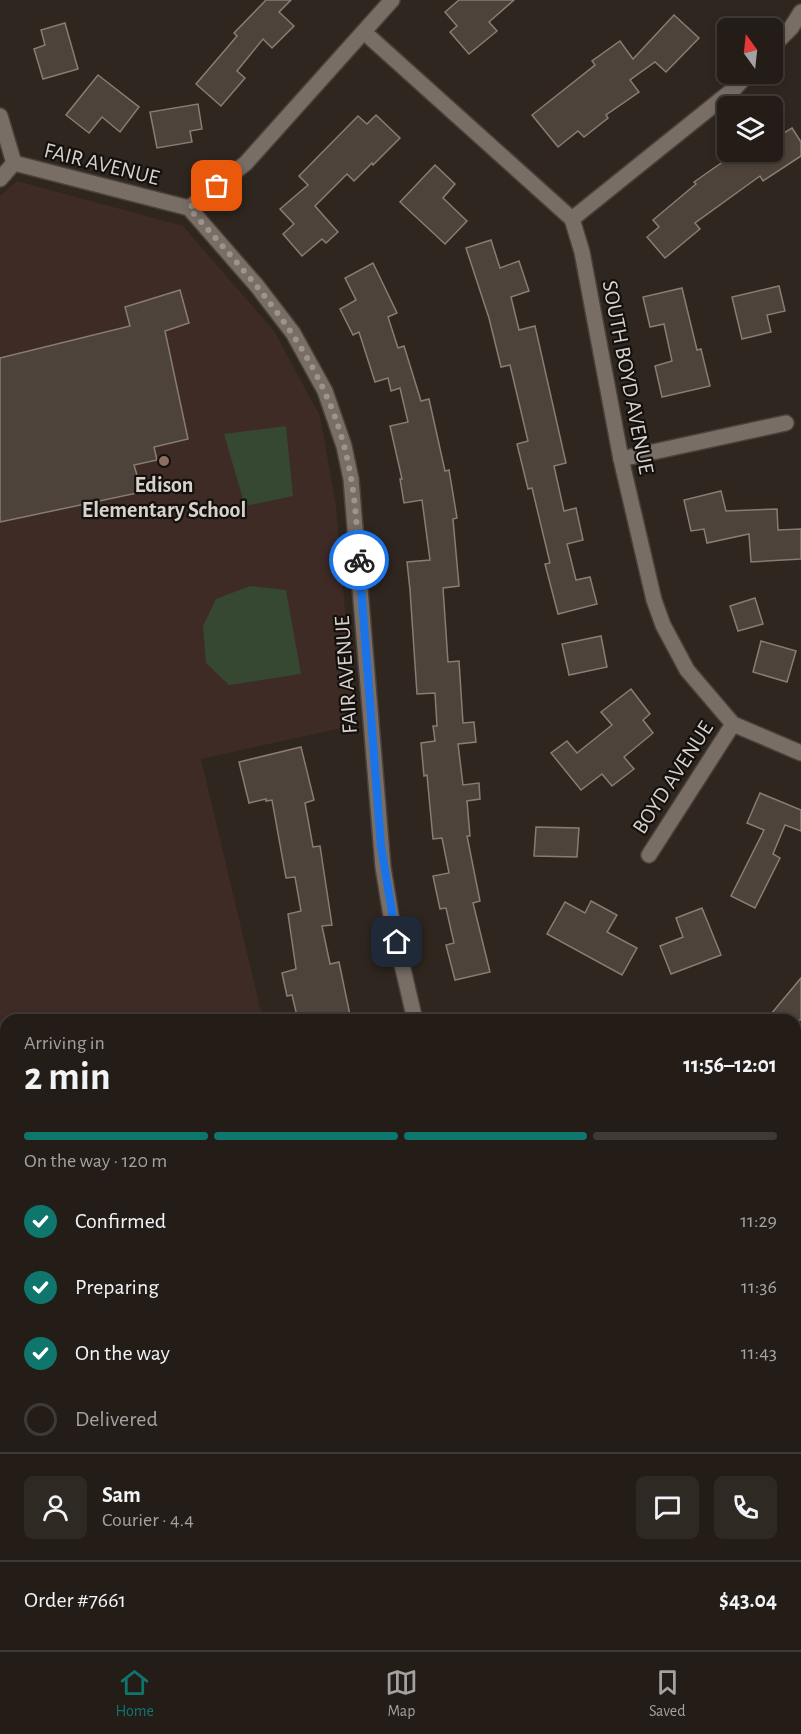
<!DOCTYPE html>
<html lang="en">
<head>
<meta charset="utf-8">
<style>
	:root { --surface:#231c17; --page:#2f2924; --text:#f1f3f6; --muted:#a3a1a1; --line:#403a36; --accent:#0f766e }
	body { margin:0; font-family:"Alegreya Sans",sans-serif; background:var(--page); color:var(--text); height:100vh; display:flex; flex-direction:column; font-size:22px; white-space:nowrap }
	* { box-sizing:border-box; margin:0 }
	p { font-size:20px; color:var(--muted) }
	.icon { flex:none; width:33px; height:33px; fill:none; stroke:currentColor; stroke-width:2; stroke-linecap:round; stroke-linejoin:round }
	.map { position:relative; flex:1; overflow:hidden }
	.details { position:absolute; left:0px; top:1014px; width:801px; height:636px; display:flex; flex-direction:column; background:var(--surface); border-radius:18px 18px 0 0; box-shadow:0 3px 9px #0003,0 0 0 2px var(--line) }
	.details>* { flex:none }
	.needle { width:39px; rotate:345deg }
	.buttons { position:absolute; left:717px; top:18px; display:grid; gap:12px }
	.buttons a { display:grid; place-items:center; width:66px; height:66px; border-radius:9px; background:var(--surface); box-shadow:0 3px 9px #0003,0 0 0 2px var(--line); font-size:30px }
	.pin { position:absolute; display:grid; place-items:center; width:51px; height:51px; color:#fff; margin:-26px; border-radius:12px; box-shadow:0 3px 9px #0006 }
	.courier { position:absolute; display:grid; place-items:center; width:60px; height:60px; margin:-30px; border:4px solid #1a73e8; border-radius:50%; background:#fff; color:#222; box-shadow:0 2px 8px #0007 }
	.overview em { font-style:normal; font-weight:700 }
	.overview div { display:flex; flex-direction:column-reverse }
	.overview { display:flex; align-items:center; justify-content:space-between; height:102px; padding:0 24px }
	h1 { font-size:39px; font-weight:700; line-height:45px }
	.bar { display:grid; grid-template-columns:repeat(4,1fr); gap:9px 6px; align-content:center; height:72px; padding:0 24px }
	.bar i { height:8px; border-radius:4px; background:var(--line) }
	.bar .active { background:var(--accent) }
	.bar p { grid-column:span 4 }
	.line { display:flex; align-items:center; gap:15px; padding:0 24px; border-top:2px solid var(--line) }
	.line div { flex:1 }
	.round { display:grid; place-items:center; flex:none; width:63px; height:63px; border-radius:9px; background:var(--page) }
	ol { padding:0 24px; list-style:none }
	li { display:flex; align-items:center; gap:18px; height:66px }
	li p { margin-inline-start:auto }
	li .icon { padding:6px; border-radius:50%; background:var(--accent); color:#fff; stroke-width:4 }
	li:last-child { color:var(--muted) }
	li i { width:33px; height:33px; border:3px solid var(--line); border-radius:50% }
	.tab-bar { display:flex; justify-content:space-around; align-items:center; height:84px; border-top:2px solid var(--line); background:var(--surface); font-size:16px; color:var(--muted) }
	.tab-bar a { display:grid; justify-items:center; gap:3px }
	.tab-bar .active { color:var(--accent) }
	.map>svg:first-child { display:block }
</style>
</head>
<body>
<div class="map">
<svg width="801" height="1650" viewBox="0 0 801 1650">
	<rect width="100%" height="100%" fill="#2f261f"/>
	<path fill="#3e2b25" d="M17,181L183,226L274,331L320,416L336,506L355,725L201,759L263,1020H6V1512L0,1513V196Z"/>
	<g fill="#364732">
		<path d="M286,426L293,496L245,506L224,434Z"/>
		<path d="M250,586L286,590L301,674L229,685L206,663L203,626L216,599Z"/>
		<path d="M6,1063V1186H4L0,1169V1068Z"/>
	</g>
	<g fill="#4d433b" stroke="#887d74" stroke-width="1.5">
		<path d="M266,0H291L279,12L294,26L272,48L263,39L237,71L245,78L221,106L196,84L237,36L234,33Z"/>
		<path d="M459,0H514L489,22L497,31L469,54L450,32L457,26L445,12Z"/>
		<path d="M674,15L699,38L666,72L655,62L630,80L639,92L606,115L608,118L584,137L578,131L558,147L532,115L595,65L592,61L620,41L633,59Z"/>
		<path d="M65,23L78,69L43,79L34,49L45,45L41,30Z"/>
		<path d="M98,75L139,107L120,132L102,117L89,133L66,115Z"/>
		<path d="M198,104L202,129L190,131L192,142L157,148L150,112Z"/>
		<path d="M376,115L400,138L373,165L372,163L354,181L347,174L315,206L338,232L326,243L322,239L302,256L283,234L294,224L280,209L308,185L299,176L358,116L367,124Z"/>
		<path d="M792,128L801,142V156L763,181L760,176L695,223L700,229L665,258L647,237L659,227L653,220L696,184L694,182L737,152H772V140Z"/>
		<path d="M435,165L455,184L443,198L467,221L445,244L400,202Z"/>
		<path d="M491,240L500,268L519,261L529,291L511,297L519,330L535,326L566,463L554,466L564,511L576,508L583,540L567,544L576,580L590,577L597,604L558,614L545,564L550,563L532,488L528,489L517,444L528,441L510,365L501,367L489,318L466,248Z"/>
		<path d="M373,263L397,313L388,317L398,348L404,346L421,401L429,399L445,471L449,470L457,518L453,519L459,586L443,588L448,662L459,661L463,723L474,722L476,742L458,744L463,785L479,783L480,799L467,801L470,836H467L480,901L473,903L490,972L455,980L446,945L454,943L446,908L440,909L433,876L449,873L442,838L433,839L427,775L424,776L421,743L435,741L433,726H437L435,693L417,694L410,590L407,562L430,560L422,500L404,503L400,479H402L390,426L408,422L400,388L391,391L388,378L375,382L359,332L353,335L340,309L356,300L345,278Z"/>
		<path d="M779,286L785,311L767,315L771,332L742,339L732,297Z"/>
		<path d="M682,288L697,350L701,349L710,386L662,397L655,366L672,361L664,324L650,327L643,297Z"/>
		<path d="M180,290L189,323L165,331L188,439L154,447L157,460L134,465L142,492L0,522V358L130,326L125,307Z"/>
		<path d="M721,491L726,511L777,509L778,530L801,529V559L751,562L749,534L707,543L704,529L691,531L684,500Z"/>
		<path d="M755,598L763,624L738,631L730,606Z"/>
		<path d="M601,636L607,667L569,675L562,644Z"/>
		<path d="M761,641L796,651L787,682L753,672Z"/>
		<path d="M631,689L650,714L643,720L653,733L624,757L634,769L612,786L602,774L581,790L551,753L567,741L577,753L612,725L601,712Z"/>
		<path d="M301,747L314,800L305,803L313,847L320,846L332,925L322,926L330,964L339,962L351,1020H298L292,995L287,996L282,973L296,969L288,914L301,911L295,877L286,878L272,800L266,801V799L249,803L239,762Z"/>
		<path d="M760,793L801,810V831L785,825L773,854L780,858L755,908L731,896L764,830L747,823Z"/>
		<path d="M536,827L579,828L577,857L534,856Z"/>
		<path d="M591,901L617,915L607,932L637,948L622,975L547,934L565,902L585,913Z"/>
		<path d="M702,908L721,955L671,974L660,946L683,937L676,918Z"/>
		<path d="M801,978V1020H766Z"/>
	</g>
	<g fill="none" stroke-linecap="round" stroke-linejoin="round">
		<g stroke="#49413b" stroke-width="18">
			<g id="minor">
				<path d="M364,32L572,219L582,252L621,459L654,600L663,625L687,670L733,724L801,753"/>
				<path d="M772,47L791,28L801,12"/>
				<path d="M0,116L14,163"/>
				<path d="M14,163L189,208L257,286L293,333L325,391L344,446L351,479L383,867L392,922L415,1020"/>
				<path d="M0,179L14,163"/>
				<path d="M189,208L246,163L392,0"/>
				<path d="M572,219L735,88L748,74"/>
				<path d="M621,459L786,423"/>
				<path d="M649,855L733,724"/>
				<path d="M795,1112L801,1108"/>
				<path d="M774,1644V1650"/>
			</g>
		</g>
		<g stroke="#49413b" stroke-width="18">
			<g id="secondary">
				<path d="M795,1357L801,1355"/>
				<path d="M0,1541L6,1539"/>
			</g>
		</g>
		<use href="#minor" stroke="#796e65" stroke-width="15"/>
		<use href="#secondary" stroke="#796e65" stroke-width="15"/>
	</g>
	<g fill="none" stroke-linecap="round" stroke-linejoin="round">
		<path stroke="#9c958f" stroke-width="6" stroke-dasharray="0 10.8" d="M217,186L189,208C263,292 332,364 351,478C356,505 357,533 359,560"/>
		<path stroke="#1a73e8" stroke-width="8" d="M359,560L381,846L397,942"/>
	</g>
	<circle fill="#8d6e63" stroke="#14100d" stroke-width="2" cx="164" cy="461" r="6"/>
	<g text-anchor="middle" stroke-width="4.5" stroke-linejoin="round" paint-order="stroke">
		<g font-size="22" fill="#d7d1cc" stroke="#14100d">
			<text transform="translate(102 163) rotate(14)" y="8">FAIR AVENUE</text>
			<text transform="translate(629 377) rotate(79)" y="8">SOUTH BOYD AVENUE</text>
			<text transform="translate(345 675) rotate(-94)" y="8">FAIR AVENUE</text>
			<text transform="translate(672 777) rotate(-57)" y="8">BOYD AVENUE</text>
		</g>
		<g font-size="22" font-weight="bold" fill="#d7d1cc" stroke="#14100d">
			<text x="164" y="492">Edison<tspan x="164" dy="25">Elementary School</tspan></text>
		</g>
	</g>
</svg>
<div class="buttons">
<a><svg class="needle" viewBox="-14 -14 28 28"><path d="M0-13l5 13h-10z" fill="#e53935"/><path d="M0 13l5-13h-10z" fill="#a3a1a1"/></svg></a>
<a><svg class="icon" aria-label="layers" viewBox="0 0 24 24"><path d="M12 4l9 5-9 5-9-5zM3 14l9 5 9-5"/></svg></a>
</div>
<div class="pin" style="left:217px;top:186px;background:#ea580c"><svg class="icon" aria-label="bag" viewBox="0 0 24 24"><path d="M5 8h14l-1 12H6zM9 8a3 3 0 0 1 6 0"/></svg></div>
<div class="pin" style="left:397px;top:942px;background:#1f2937"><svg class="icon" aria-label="home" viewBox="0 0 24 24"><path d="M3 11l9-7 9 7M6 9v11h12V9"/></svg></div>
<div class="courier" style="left:359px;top:560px"><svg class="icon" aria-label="bike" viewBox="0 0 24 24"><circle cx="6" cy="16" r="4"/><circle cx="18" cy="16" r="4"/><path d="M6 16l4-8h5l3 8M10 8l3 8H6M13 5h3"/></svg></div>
<section class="details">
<div class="overview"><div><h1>2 min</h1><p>Arriving in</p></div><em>11:56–12:01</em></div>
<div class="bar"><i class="active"></i><i class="active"></i><i class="active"></i><i></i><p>On the way · 120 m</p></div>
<ol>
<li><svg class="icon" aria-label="check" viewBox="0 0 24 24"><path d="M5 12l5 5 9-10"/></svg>Confirmed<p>11:29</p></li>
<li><svg class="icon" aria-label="check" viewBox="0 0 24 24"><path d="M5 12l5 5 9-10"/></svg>Preparing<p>11:36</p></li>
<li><svg class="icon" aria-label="check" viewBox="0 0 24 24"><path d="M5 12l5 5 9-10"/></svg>On the way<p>11:43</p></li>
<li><i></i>Delivered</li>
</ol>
<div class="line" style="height:108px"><a class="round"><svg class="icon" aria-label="person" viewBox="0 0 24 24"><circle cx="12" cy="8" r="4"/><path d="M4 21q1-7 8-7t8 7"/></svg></a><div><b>Sam</b><p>Courier · 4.4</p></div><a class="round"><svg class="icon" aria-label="chat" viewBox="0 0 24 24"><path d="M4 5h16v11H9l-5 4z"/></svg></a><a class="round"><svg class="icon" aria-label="phone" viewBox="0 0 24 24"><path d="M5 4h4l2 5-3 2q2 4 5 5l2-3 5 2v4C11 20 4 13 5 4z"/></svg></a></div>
<div class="line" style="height:78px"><div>Order #7661</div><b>$43.04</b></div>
</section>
</div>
<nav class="tab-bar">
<a class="active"><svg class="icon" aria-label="home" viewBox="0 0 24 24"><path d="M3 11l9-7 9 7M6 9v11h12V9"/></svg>Home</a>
<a><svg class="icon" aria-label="map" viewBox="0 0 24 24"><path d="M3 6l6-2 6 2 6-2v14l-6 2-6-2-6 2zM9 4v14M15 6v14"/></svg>Map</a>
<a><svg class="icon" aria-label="saved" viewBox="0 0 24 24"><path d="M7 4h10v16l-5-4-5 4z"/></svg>Saved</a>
</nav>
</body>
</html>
